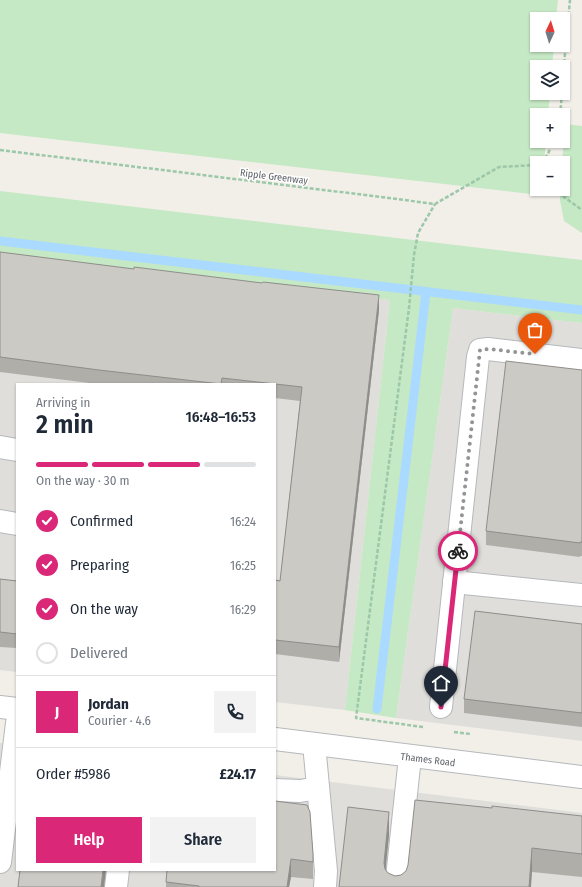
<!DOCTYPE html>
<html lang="en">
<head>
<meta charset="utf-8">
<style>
	:root { --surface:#fff; --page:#f2f2f3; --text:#1f2937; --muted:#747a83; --line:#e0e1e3; --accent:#db2777 }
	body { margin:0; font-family:"Fira Sans Condensed",sans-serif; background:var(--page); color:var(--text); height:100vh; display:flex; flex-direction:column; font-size:15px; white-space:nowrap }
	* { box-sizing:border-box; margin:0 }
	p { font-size:13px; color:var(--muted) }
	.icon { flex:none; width:22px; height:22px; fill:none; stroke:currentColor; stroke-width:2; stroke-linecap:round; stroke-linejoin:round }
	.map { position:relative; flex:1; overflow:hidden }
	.details { position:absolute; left:16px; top:383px; width:260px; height:488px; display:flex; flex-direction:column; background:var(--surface); border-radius:0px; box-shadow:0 1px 3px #0004 }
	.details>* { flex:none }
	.needle { width:26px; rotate:4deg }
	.buttons { position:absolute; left:530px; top:12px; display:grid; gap:8px }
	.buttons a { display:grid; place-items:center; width:40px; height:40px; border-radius:0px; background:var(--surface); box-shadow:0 1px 3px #0004; font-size:20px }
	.pin { position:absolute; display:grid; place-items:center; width:34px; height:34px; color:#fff; margin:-41px -17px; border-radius:50% 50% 50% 0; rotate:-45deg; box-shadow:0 0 4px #0007 }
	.pin .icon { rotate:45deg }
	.courier { position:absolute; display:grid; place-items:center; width:40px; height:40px; margin:-20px; border:3px solid #db2777; border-radius:50%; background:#fff; color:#222; box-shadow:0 1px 5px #0007 }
	.head em { font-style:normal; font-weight:600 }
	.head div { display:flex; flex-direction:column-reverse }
	.head { display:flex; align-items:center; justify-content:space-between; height:68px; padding:0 20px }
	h1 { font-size:26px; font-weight:600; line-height:30px }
	.bar { display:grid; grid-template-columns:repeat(4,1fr); gap:6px 4px; align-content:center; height:48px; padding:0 20px }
	.bar i { height:5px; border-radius:3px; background:var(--line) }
	.bar .selected { background:var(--accent) }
	.bar p { grid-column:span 4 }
	.line { display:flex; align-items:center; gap:10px; padding:0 20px; border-top:1px solid var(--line) }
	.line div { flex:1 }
	.round { display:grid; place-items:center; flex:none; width:42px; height:42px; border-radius:0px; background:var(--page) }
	ol { padding:0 20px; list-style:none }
	li { display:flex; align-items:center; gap:12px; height:44px }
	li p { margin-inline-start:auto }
	li .icon { padding:4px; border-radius:50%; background:var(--accent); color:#fff; stroke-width:4 }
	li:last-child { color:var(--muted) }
	li i { width:22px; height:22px; border:2px solid var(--line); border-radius:50% }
	.primary-button { display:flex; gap:8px; margin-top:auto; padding:8px 20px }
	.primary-button a { flex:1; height:46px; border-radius:0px; background:var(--accent); color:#fff; font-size:16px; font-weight:600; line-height:46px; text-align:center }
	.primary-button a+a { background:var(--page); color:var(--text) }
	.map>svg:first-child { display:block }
</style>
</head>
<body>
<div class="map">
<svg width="582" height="887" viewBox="0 0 582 887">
	<rect width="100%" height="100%" fill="#f1efe8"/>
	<g fill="#e0deda">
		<path d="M0,255L390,300L345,710L275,702V384H17V672L0,670Z"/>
		<path d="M453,308L582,323V741L396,718Z"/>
		<path d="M0,743L17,745V870H275V775L582,813V887H0Z"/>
	</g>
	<g fill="#c5e8c5">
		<path d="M0,0H558L556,19H537V45H554L552,67H537V93H550L548,115H537V141H546L544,163H537V189L531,194L0,133Z"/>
		<path d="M565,124L582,126V233L564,221L560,200V189H563L562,163Z"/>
		<path d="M0,191L582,260V323L453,308L396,718L345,710L390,300L0,255Z"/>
	</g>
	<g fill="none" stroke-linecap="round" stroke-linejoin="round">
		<g stroke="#aadaff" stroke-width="9">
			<path d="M0,241L582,310"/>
			<path d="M377,709L426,292"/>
		</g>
		<g stroke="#b5b8bc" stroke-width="24">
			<g id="minor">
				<path d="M0,447L17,450"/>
				<path d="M0,521L17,524"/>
				<path d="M454,582L582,595"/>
				<path d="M0,707L17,709"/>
				<path d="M441,707L478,357L480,350L488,349L582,360"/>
				<path d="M275,739L582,777"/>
				<path d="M314,744L326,871L325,887"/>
				<path d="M275,790L300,791L318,788"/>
				<path d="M0,862L17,723"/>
				<path d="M116,887L118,870"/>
				<path d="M396,887L410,757"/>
			</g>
		</g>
		<g stroke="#9cc7a9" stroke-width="2.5" stroke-dasharray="4 2" stroke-linecap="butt">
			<path d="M563,75L570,0"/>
			<path d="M560,115L562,93"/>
			<path d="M0,150L381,197L435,204L499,167L537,165"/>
			<path d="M541,163L548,154L553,141"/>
			<path d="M553,189L582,210"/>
			<path d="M423,727L356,718L409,308L414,255L418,233L435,204"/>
			<path d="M454,732L471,734"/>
		</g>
		<use href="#minor" stroke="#fff" stroke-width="22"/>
	</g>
	<g fill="#afaea9">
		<path d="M0,252L379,310L339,662L275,654V580L280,581L300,401L275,398V384H98L0,372Z"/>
		<path d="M582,370V556H580V557L486,545V531Z"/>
		<path d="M0,579L17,581V648L0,647Z"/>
		<path d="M582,624V727L464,713V699Z"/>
		<path d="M275,801L313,854V879L291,877L289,887H166V882Z"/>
		<path d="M582,816V877L532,872L339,887L389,835L385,870L388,873L395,876L401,875Z"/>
	</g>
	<g fill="#8f8d8a">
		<path d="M379,295V310L339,662V647Z"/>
		<path d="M389,812V835L384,886V863Z"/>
		<path d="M532,848V872L531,887H529Z"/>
		<path d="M291,859V877L289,887H287Z"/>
		<path d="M103,870H106L104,887H101Z"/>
	</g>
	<g fill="#cccac5" stroke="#8f8d8a">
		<path d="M0,252L134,269V267L262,283L263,282L379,295L339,647L275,640V580L280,581L302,387L222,378L221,384L99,370L0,357Z"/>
		<path d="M506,361L582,370V542H580V543L486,531Z"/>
		<path d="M0,579L17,581V634L0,632Z"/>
		<path d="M475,611L582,624V713L464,699Z"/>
		<path d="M415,800L492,808V806L582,816V854L532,848L529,887H339L348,807L389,812L384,863L385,869L388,873L395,876L401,875L406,871L408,865Z"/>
		<path d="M275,801L307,805L310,812L313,854V862L291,859L287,887H199V886L166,882L167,870H275Z"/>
		<path d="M20,870H103L101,887H18Z"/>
	</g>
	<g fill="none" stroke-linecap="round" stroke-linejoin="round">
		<path stroke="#929495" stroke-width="4" stroke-dasharray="0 7.2" d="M458,551L480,350L488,349L535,354"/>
		<path stroke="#db2777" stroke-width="5" d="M441,707L458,551"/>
	</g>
	<g text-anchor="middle" stroke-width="3" stroke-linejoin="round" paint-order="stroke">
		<g font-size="10" fill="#5f6368" stroke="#fff">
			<text transform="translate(274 176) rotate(7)" y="4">Ripple Greenway</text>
			<text transform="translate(428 759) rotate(7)" y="4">Thames Road</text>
		</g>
	</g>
</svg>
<div class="buttons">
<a><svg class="needle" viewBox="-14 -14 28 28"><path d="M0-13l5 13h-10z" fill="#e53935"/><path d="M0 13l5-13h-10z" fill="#747a83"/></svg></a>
<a><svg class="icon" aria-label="layers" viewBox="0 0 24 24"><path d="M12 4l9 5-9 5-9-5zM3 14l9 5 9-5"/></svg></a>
<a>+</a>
<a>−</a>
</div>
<div class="pin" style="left:535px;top:354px;background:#ea580c"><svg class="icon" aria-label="bag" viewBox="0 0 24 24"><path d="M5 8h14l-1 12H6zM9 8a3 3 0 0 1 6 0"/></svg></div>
<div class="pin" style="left:441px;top:707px;background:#1f2937"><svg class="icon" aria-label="home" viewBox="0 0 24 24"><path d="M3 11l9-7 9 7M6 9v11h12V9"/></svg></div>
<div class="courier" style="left:458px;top:551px"><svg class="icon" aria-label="bike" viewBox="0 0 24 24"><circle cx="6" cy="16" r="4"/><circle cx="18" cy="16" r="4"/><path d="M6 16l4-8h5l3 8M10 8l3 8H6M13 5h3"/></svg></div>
<section class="details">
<div class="head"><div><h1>2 min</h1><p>Arriving in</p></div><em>16:48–16:53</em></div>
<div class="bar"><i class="selected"></i><i class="selected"></i><i class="selected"></i><i></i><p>On the way · 30 m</p></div>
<ol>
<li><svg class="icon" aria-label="check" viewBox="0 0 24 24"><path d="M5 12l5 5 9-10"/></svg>Confirmed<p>16:24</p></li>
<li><svg class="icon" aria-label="check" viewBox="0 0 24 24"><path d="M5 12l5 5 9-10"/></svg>Preparing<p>16:25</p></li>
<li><svg class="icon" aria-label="check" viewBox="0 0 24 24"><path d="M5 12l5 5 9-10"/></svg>On the way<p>16:29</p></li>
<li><i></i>Delivered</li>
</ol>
<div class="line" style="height:72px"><b class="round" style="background:var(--accent);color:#fff">J</b><div><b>Jordan</b><p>Courier · 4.6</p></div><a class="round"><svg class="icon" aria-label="phone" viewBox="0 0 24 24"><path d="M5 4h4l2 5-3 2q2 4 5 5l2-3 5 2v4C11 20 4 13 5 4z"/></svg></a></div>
<div class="line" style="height:52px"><div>Order #5986</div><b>£24.17</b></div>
<div class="primary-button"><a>Help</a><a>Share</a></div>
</section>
</div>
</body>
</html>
